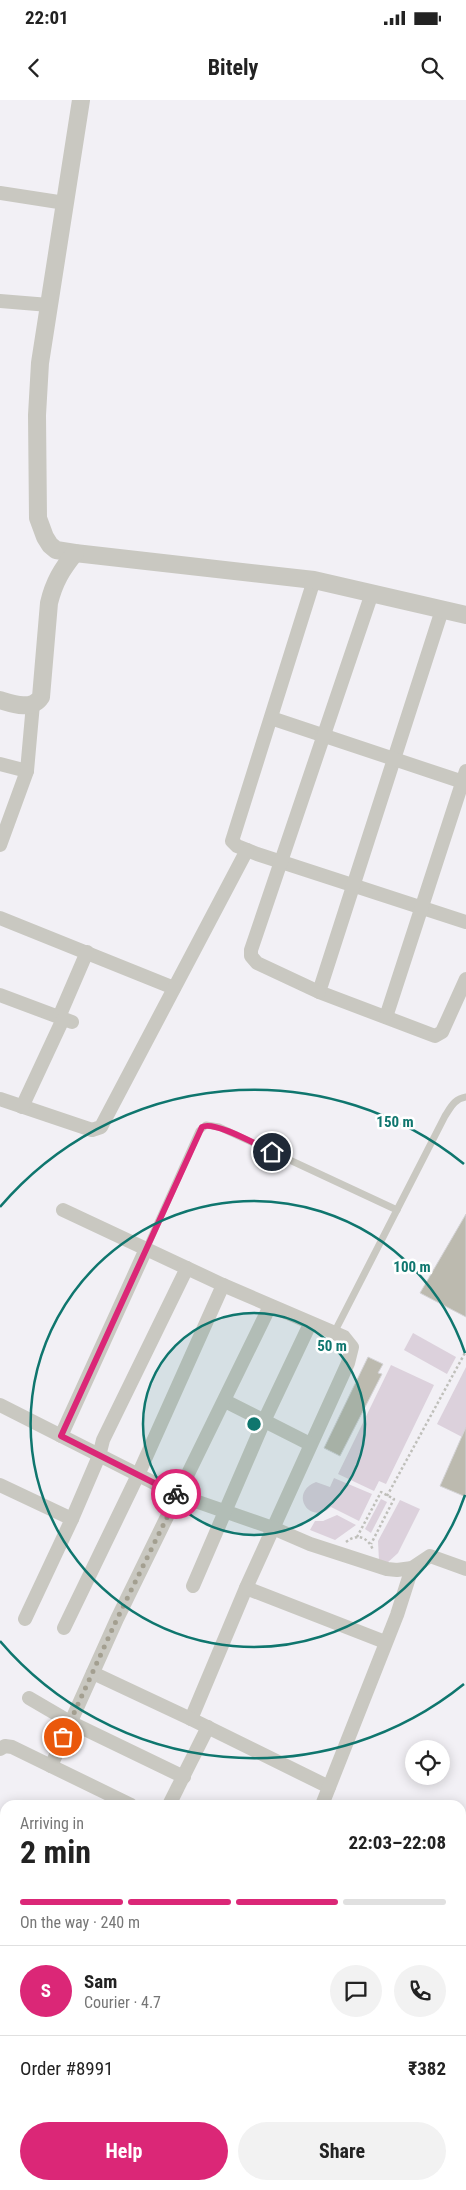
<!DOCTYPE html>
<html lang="en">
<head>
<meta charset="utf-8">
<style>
	:root { --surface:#fff; --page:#f2f2f2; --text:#222; --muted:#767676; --line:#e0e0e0; --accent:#db2777 }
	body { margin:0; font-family:"Roboto Condensed",sans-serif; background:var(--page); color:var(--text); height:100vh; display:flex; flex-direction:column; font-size:19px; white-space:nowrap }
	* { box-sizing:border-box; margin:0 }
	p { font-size:16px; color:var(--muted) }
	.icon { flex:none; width:28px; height:28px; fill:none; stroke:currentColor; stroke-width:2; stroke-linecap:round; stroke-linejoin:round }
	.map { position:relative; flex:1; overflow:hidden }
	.sheet { position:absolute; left:0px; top:1700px; width:466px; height:390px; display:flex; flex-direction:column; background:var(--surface); border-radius:15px 15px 0 0; box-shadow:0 2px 12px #0003 }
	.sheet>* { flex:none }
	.buttons { position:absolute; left:405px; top:1640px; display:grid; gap:10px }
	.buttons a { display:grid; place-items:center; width:45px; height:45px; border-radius:50%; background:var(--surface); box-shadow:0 2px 12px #0003; font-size:25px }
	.pin { position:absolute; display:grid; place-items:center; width:42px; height:42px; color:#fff; margin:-21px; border:2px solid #fff; border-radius:50%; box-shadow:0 1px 5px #0007 }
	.courier { position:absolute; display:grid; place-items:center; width:50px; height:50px; margin:-25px; border:4px solid #db2777; border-radius:50%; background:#fff; color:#222; box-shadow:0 1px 6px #0007 }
	.summary em { font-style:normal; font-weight:700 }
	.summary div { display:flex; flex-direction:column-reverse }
	.summary { display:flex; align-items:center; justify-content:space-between; height:85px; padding:0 20px }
	h1 { font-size:32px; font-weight:700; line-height:38px }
	.bar { display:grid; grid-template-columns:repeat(4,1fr); gap:8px 5px; align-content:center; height:60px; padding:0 20px }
	.bar i { height:6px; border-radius:4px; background:var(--line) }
	.bar .active { background:var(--accent) }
	.bar p { grid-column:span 4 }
	.line { display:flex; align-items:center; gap:12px; padding:0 20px; border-top:1px solid var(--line) }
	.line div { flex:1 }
	.round { display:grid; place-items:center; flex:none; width:52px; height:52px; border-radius:26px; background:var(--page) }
	.button { display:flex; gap:10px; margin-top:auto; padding:10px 20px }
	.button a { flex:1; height:58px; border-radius:30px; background:var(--accent); color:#fff; font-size:20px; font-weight:700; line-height:58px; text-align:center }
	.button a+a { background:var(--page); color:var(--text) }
	.status { display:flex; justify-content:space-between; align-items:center; height:35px; padding:0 25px; background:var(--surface); direction:ltr }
	.status svg { height:14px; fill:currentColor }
	header { display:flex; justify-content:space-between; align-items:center; height:65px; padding:0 20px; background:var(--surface); font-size:22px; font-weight:700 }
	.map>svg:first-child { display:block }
</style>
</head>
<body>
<div class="status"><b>22:01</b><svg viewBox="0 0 49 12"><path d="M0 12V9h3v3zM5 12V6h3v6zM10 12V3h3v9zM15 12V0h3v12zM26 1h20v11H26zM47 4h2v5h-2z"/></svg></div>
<header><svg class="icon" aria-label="back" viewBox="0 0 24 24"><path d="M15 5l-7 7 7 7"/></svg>Bitely<svg class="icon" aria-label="search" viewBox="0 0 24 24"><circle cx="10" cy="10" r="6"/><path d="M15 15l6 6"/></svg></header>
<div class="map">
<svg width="466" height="2090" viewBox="0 0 466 2090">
	<rect width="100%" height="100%" fill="#f2f0f5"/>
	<g fill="#dcd1dc">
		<path d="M413,1233L456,1257L447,1274L404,1250Z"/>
		<path d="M391,1265L434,1285L386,1384L379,1381L374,1391L338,1374Z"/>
		<path d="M466,1267V1339L437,1324Z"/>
		<path d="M334,1378L372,1394L359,1421L331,1407C310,1426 288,1393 316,1382L330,1387Z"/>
		<path d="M381,1399L387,1402L371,1433L365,1429Z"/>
		<path d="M400,1400L420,1409L398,1453L386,1464L379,1461L378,1441Z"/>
		<path d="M337,1415L356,1425L335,1440L310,1430L315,1421H323Z"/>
	</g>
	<g fill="#bcbaaf" stroke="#d4d3d6">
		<path d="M466,1114V1217L420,1193Z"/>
		<path d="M368,1257L383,1264L378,1273L382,1274L340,1356L324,1348Z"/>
		<path d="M466,1327V1397L440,1386Z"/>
	</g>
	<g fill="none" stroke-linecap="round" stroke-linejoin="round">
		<g stroke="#bfbfba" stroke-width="2.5" stroke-dasharray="2.5 2.5" stroke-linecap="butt">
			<path d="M387,1396L466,1251"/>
			<path d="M357,1437L381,1392L394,1399L371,1444"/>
			<path d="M346,1442C357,1433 368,1437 373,1450"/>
		</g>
		<g stroke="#c9c8c1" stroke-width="7">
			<path d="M146,1149L199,1031L206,1025L219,1027L397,1110"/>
			<path d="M334,1233L445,1016C451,1007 454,999 466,997"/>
		</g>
		<g stroke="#c9c8c1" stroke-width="14">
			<path d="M0,93L65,103"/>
			<path d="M0,201L49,205"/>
			<path d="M314,480L232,741L237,746L257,754L466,822"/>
			<path d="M442,510L319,892L435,936L442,932L466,879"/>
			<path d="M271,618L466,683"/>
			<path d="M0,664L27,671"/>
			<path d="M0,745L27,671L33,604"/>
			<path d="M0,818L174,888"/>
			<path d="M319,892L257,863L251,856V850L372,493"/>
			<path d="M0,895L72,922"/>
			<path d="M59,917L87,852"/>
			<path d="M386,917L466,671"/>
			<path d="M0,999L92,1030L101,1027L247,750"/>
			<path d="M22,1007L63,919"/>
			<path d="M63,1110L223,1185L344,1237L352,1247L348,1263L246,1488L191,1619"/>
			<path d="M225,1301L310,1344"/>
			<path d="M0,1305L178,1395L273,1428L310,1444L387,1469L397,1470L412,1468L430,1456L466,1469"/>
			<path d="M61,1336L146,1149"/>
			<path d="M0,1385L72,1419"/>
			<path d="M193,1486L264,1321L310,1224"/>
			<path d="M246,1488L385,1542"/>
			<path d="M25,1519L72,1419L99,1356L103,1340L187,1168"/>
			<path d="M64,1528L138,1375L223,1185"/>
			<path d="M93,1573L191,1619L329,1687"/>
			<path d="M29,1598L70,1622L184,1677"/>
			<path d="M0,1649L5,1646L12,1647L131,1705"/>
			<path d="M51,1666L117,1519L270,1206"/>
			<path d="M169,1705L208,1627"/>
			<path d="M322,1705L397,1515L412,1468"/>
			<path d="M461,1800L466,1803"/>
			<path d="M0,1864L5,1868"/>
			<path d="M0,1925L5,1918"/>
			<path d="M347,2085L355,2090"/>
		</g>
		<g stroke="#c9c8c1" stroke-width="18">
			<path d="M81,0L40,263L37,315L38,418L45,437L50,445L56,450L75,453L314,480L466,515"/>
			<path d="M0,600C13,604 32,611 41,597L49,503C54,482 62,469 75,453"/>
			<path d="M461,1891L466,1880"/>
			<path d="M365,2090L367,2085"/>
		</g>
	</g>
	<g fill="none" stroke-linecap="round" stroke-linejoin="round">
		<path stroke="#a39f90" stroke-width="5" stroke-dasharray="0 9" d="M63,1637L117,1519L178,1395L176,1394"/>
		<path stroke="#db2777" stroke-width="6" d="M176,1394L61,1336L202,1027C214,1020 259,1046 272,1052"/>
	</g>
	<circle cx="254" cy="1324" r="111" fill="#0f766e" fill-opacity=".12"/>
	<g fill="none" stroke="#0f766e" stroke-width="2.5">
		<circle cx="254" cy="1324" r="111"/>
		<path d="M465 1395A223 223 0 1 1 465 1253"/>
		<path d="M464 1584A334 334 0 0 1 0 1541M0 1107A334 334 0 0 1 464 1064"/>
	</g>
	<circle cx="254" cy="1324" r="8" fill="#0f766e" stroke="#fff" stroke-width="2.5"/>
	<g font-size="15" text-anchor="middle" font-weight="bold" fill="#0f766e" stroke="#fff" stroke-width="5" stroke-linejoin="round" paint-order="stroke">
		<text x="395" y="1027">150 m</text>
		<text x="412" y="1172">100 m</text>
		<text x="332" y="1251">50 m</text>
	</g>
</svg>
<div class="buttons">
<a><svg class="icon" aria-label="locate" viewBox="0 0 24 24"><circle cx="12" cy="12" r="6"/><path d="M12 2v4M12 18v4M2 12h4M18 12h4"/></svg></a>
</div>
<div class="pin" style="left:63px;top:1637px;background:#ea580c"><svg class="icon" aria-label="bag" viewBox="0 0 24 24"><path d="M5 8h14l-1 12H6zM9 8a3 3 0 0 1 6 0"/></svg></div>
<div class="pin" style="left:272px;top:1052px;background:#1f2937"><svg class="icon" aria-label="home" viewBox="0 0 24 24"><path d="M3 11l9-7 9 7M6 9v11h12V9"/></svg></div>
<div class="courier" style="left:176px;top:1394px"><svg class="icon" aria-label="bike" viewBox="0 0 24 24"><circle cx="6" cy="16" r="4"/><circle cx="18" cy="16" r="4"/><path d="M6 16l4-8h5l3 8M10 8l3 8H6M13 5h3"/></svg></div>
<section class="sheet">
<div class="summary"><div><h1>2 min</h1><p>Arriving in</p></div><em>22:03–22:08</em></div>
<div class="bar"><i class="active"></i><i class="active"></i><i class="active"></i><i></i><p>On the way · 240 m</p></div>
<div class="line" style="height:90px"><b class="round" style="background:var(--accent);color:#fff">S</b><div><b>Sam</b><p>Courier · 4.7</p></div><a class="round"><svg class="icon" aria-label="chat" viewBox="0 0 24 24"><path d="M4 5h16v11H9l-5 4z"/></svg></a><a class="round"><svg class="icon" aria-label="phone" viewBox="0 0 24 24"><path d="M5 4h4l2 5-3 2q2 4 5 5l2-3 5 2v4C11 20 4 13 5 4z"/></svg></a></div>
<div class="line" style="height:65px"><div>Order #8991</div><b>₹382</b></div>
<div class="button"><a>Help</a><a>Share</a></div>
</section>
</div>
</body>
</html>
